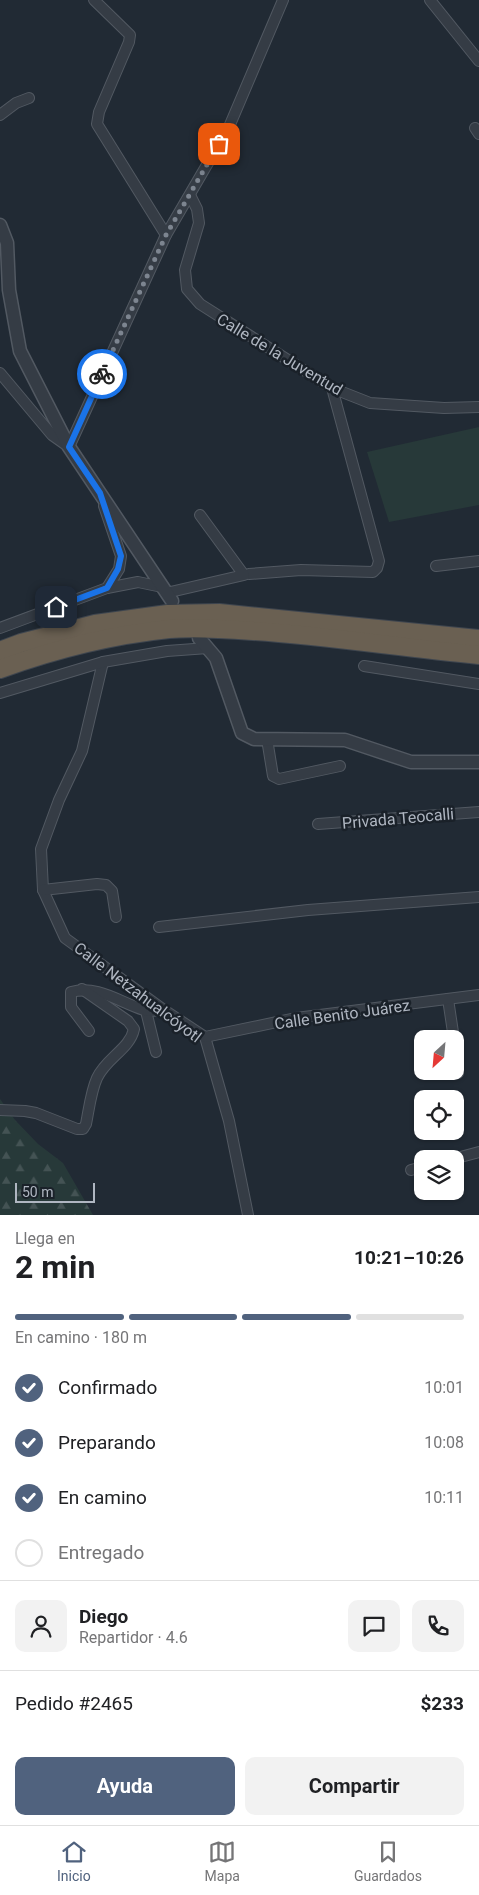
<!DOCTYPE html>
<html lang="es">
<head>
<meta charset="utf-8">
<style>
	:root { --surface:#fff; --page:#f2f2f2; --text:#202124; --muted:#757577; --line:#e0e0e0; --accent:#50627e }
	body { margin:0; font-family:Roboto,sans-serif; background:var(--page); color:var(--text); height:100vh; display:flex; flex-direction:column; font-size:19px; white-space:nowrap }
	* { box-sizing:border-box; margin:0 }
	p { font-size:16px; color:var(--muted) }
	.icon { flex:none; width:28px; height:28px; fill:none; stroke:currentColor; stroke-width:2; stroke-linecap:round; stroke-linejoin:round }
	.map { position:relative; height:1215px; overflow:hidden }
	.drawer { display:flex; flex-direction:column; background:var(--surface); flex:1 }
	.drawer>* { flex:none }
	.needle { width:32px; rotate:206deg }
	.buttons { position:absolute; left:414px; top:1030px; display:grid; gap:10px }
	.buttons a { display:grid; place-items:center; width:50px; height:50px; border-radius:10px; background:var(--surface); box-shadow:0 1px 4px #0004; font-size:25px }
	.scale { position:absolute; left:15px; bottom:12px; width:80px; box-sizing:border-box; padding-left:5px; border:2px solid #afb6c1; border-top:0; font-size:14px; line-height:18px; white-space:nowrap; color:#afb6c1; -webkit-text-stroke:4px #1a2129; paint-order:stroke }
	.pin { position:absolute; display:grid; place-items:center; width:42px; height:42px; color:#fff; margin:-21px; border-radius:10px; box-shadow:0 2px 8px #0006 }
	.courier { position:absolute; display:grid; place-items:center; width:50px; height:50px; margin:-25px; border:4px solid #1a73e8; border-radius:50%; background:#fff; color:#222; box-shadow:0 1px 6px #0007 }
	.head em { font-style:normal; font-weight:700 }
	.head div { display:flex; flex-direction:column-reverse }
	.head { display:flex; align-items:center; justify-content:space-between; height:85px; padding:0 15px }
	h1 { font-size:32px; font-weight:700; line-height:38px }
	.bar { display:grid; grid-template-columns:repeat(4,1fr); gap:8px 5px; align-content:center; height:60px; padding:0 15px }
	.bar i { height:6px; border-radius:4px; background:var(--line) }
	.bar .on { background:var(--accent) }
	.bar p { grid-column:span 4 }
	.line { display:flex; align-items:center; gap:12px; padding:0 15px; border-top:1px solid var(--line) }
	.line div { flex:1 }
	.round { display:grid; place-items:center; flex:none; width:52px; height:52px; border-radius:10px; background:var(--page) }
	ol { padding:0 15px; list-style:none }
	li { display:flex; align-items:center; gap:15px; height:55px }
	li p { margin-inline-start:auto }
	li .icon { padding:5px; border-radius:50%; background:var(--accent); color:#fff; stroke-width:4 }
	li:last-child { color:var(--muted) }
	li i { width:28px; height:28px; border:2px solid var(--line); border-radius:50% }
	.button { display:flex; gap:10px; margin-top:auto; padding:10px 15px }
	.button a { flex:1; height:58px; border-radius:10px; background:var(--accent); color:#fff; font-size:20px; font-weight:700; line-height:58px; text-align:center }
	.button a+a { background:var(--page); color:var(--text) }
	.tab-bar { display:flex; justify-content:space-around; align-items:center; height:70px; border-top:1px solid var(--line); background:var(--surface); font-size:14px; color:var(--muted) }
	.tab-bar a { display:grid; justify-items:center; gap:2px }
	.tab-bar .on { color:var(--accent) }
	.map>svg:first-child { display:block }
</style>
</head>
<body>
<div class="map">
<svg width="479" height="1215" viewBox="0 0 479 1215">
	<defs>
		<pattern id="forest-firs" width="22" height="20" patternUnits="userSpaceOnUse" patternTransform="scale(1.25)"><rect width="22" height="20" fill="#273939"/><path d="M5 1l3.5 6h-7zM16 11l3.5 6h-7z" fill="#445354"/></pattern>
	</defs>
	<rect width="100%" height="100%" fill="#212a34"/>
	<path fill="#273939" d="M479,427V505L389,522L367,452Z"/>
	<path fill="url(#forest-firs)" d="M0,1099L15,1120L38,1144L63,1163L93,1215H0Z"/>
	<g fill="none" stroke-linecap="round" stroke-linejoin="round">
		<g stroke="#525962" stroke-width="12">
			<g id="minor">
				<path d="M94,0L130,35L129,42L99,112L97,124L166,235"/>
				<path d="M430,0L479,61"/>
				<path d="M0,115L16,103L29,98"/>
				<path d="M475,128L479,134"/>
				<path d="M190,195L197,209L199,223L185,270L187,289L200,304L332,388L370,403L444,408L479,407"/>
				<path d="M0,373L52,435L69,447L166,235L229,127L283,0"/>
				<path d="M436,566L479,561"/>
				<path d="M249,574L301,570L373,572L377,568L379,561L332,388"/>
				<path d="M107,588L138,582L162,587"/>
				<path d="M166,593L244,575L200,515"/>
				<path d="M0,628L107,588L119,569L121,556L104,506"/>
				<path d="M103,662L82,751L59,800L41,849L43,890L65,938L164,1010L205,1037L229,1121L248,1215"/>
				<path d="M364,666L479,684"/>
				<path d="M0,693L103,662L167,651L208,648"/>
				<path d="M267,739L273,776L279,779L340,766"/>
				<path d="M318,824L479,812"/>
				<path d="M43,890L97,884L106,885L112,891L116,917"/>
				<path d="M159,927L308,910L479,897"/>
				<path d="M448,999L454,1039"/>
				<path d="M146,1011L156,1052"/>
				<path d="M89,1031L71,1007V992C98,985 119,1002 144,1010C150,1012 157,1010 164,1010"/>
				<path d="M205,1037L296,1018L479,995"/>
				<path d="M455,1049L458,1073"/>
				<path d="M0,1110L25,1111L36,1113L77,1129H83L86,1124C89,1109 91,1091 97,1078C106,1058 130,1049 134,1029L128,1021L82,989"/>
				<path d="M453,1159L479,1152"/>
				<path d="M411,1170L422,1167"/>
			</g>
		</g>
		<g stroke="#525962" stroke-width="15">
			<g id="tertiary">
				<path d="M0,225L7,243L9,290L20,351L69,447L172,601"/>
				<path d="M199,638L216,658L242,733L254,739L345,740L411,762H479"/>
			</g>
		</g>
		<g stroke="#3f464f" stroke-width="20">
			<g id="motorway">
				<path d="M0,651L21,643L95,624L168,614L219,613L479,639"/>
				<path d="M0,669C55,649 111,635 169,629C197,627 225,629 253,631C329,636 403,648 479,655"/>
			</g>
		</g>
		<use href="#minor" stroke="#353c45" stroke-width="10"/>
		<use href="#tertiary" stroke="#353c45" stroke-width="12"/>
		<use href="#motorway" stroke="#6a6052" stroke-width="18"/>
	</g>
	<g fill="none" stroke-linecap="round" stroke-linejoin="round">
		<path stroke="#7d8590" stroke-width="5" stroke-dasharray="0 9" d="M102,374L166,235L219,144"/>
		<path stroke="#1a73e8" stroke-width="6" d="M56,607L107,588L118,569L121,556L100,493L69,447L102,374"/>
	</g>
	<g text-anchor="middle" stroke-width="5" stroke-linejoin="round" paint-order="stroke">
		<g font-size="16" fill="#afb6c1" stroke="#1a2129">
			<text transform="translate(280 354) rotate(31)" y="6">Calle de la Juventud</text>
			<text transform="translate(398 818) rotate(-5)" y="6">Privada Teocalli</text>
			<text transform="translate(138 992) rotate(37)" y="6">Calle Netzahualcóyotl</text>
			<text transform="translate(342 1014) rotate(-8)" y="6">Calle Benito Juárez</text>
		</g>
	</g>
</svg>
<div class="buttons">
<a><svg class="needle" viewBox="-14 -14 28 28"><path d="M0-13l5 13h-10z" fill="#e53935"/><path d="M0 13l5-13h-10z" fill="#757577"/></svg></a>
<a><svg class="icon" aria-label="locate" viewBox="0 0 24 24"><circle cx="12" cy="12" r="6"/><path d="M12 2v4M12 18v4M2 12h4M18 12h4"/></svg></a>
<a><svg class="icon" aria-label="layers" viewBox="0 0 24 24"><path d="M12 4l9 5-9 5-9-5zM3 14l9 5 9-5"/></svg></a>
</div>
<div class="scale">50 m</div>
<div class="pin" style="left:219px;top:144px;background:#ea580c"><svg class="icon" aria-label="bag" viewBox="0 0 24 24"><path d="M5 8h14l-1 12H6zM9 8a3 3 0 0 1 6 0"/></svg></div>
<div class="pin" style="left:56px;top:607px;background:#1f2937"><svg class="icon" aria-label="home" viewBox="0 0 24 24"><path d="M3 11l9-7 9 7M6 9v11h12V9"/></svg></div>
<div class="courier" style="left:102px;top:374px"><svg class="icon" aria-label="bike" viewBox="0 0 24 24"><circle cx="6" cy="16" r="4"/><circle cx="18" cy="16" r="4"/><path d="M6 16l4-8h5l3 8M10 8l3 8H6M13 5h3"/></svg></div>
</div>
<section class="drawer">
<div class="head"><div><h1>2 min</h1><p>Llega en</p></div><em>10:21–10:26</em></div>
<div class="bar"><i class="on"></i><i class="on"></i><i class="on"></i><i></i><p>En camino · 180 m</p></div>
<ol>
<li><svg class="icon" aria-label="check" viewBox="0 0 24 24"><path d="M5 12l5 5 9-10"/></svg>Confirmado<p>10:01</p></li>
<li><svg class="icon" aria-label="check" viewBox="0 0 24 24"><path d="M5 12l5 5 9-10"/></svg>Preparando<p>10:08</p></li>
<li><svg class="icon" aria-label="check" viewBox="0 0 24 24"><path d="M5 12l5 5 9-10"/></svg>En camino<p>10:11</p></li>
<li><i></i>Entregado</li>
</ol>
<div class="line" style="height:90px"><a class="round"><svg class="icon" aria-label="person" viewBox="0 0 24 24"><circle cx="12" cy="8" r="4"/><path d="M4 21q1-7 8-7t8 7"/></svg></a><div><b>Diego</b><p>Repartidor · 4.6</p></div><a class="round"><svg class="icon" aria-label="chat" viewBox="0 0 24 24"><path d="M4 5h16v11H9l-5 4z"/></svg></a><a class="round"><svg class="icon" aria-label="phone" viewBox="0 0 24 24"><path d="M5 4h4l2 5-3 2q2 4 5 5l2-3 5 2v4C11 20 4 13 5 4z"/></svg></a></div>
<div class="line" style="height:65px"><div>Pedido #2465</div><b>$233</b></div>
<div class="button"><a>Ayuda</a><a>Compartir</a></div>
</section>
<nav class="tab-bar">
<a class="on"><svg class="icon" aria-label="home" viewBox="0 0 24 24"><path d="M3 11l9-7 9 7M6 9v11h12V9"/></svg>Inicio</a>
<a><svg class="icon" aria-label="map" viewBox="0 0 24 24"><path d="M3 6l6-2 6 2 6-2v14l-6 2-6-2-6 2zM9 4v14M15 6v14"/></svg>Mapa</a>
<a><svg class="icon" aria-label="saved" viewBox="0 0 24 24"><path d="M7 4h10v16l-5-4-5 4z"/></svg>Guardados</a>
</nav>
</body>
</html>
